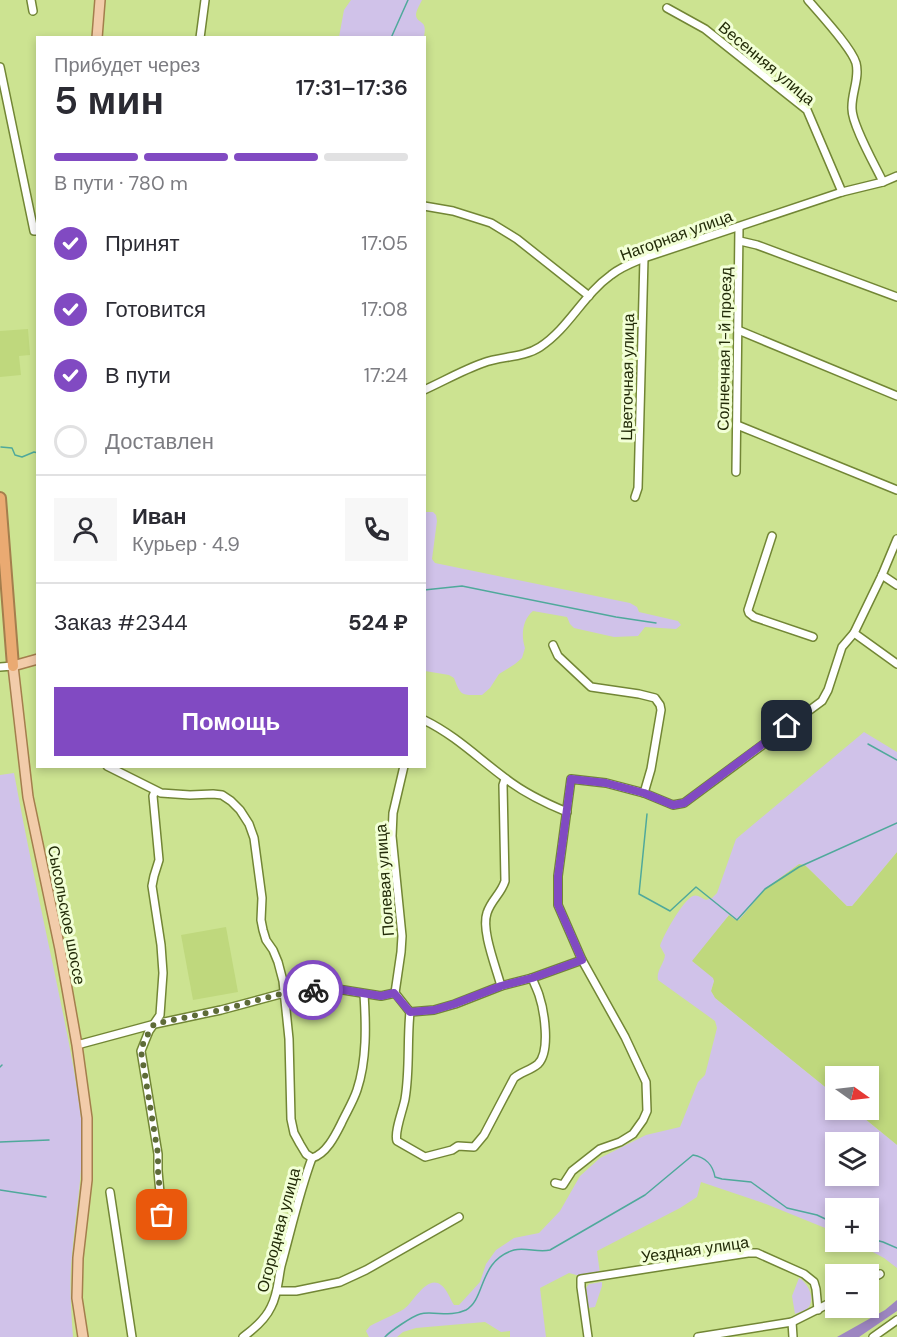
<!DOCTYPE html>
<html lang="ru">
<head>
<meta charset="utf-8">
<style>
	:root { --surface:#fff; --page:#f7f7f7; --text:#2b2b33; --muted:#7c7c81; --line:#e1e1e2; --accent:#814ac2 }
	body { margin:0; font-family:"DM Sans",sans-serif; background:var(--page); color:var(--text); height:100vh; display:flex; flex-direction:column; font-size:22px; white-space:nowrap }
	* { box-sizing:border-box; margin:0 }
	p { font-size:20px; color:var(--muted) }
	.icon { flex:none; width:33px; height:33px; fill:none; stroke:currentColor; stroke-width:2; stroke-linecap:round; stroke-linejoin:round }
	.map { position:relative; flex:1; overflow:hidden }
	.drawer { position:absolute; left:36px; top:36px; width:390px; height:732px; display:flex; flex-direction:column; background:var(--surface); border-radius:0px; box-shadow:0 3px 9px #0003 }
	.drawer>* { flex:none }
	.needle { width:39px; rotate:104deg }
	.fabs { position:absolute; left:825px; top:1066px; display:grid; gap:12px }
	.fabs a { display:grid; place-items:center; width:54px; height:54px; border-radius:0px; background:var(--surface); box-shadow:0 3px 9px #0003; font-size:30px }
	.pin { position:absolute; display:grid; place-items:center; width:51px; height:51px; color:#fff; margin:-26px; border-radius:12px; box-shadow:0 3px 9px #0006 }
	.courier { position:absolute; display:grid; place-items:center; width:60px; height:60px; margin:-30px; border:4px solid #814ac2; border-radius:50%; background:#fff; color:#222; box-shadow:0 2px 8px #0007 }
	.summary em { font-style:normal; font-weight:600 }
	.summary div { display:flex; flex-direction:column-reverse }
	.summary { display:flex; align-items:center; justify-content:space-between; height:102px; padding:0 18px }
	h1 { font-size:39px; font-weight:600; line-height:45px }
	.bar { display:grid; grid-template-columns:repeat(4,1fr); gap:9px 6px; align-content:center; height:72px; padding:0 18px }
	.bar i { height:8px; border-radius:4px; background:var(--line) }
	.bar .active { background:var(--accent) }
	.bar p { grid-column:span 4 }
	.line { display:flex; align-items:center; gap:15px; padding:0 18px; border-top:2px solid var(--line) }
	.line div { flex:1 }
	.round { display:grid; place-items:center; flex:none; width:63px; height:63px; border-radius:0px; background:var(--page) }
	ol { padding:0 18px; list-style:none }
	li { display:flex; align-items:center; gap:18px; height:66px }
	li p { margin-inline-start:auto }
	li .icon { padding:6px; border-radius:50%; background:var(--accent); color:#fff; stroke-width:4 }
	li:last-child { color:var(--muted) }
	li i { width:33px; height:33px; border:3px solid var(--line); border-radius:50% }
	.action { display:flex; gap:12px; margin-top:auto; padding:12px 18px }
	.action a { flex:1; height:69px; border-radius:0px; background:var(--accent); color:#fff; font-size:24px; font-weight:600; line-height:69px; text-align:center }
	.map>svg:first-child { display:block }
</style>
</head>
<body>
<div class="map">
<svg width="897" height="1337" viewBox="0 0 897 1337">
	<rect width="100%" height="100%" fill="#cce391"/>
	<g fill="#bfd87d">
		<path d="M28,329L30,355L19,356L21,375L0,377V331Z"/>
		<path d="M897,852V1145L854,1110H868V1077H836L835,1095L715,998L711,991L714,981L692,961V959L729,915L736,920L739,919L766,888L799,864L805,865L847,906H852Z"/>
		<path d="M226,927L238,992L193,1000L181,935Z"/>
	</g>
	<g fill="#d0c2e9" fill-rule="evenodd">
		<path d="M351,0H422C420,4 416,11 416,15C417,25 428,18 424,37H339L344,10Z"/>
		<path d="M426,512H433L436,515L437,521L432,559L435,563L630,603L637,607L639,612L678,621L681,625L676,629L645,627L638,636L614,637L574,628L570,624L567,617L533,611C522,620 521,636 525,648L522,658L515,664L499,674L490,688L482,695C462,695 461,697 454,678L449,675L425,671L424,514Z"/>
		<path d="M864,732L897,752V852L852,906H847L805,865L799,864L766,888L739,920H736L729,915L692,961L713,978L714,981L711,991L715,998L835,1095L836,1110H854L897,1145V1268L884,1258L854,1242H868V1209H836L835,1232L766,1204L701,1182L697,1197L680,1208L597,1251L600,1274L580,1276L569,1273L540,1288L546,1337H510V1331L501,1332L485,1322L416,1328L403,1332L397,1337H369L366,1331L370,1326C381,1320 394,1315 404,1309C413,1303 427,1274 441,1285C447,1289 450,1299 454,1305H459L480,1282L486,1264L496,1250L514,1238L539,1233L560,1211L580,1176L600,1158L646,1135L680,1127L698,1082L705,1075L717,1028L715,1021L658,980C656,971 664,964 665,955L660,946C663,936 683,900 693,896C697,894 702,898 706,900L712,898L717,893L736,839ZM836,1143H868V1176H836Z"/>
		<path d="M14,773C26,839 40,904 54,970C64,1019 75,1068 81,1118C85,1164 76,1209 72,1255C69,1282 71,1310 73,1337H0V775Z"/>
		<path d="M799,1278C808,1283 816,1299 808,1308C805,1311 799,1312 795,1314L792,1296Z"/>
		<path d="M602,1282V1286L595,1307L588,1308L586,1288L589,1284Z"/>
	</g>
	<path fill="#9d86c1" d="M897,1300V1311L859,1337H837L885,1310Z"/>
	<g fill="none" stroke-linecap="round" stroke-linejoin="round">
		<g stroke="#4fa99b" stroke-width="1.5">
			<path d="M391,38L408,0"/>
			<path d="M1,447L12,448L15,455L22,457L34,452L38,453"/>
			<path d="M424,590L462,586L616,617L656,623"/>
			<path d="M868,744L897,760"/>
			<path d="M647,814L639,894L670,911L696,887L737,920L765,889L799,867L897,823"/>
			<path d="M0,1067L2,1065"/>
			<path d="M0,1142L49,1140"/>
			<path d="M0,1190L46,1197"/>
			<path d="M868,1238L883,1242L897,1248"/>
			<path d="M385,1337C390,1331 413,1316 420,1314C423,1313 426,1313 429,1313C442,1313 453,1316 466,1310C486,1299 478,1261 514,1250C526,1247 538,1253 550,1250L645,1195L693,1155C705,1157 713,1165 715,1177L722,1179L751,1182L787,1208L817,1215L836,1224"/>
		</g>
		<g stroke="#728635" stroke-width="10">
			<g id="minor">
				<path d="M31,0L33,11"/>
				<path d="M808,0C820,14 851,47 856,63C860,78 851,94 852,109C852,125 875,165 883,182"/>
				<path d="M667,8L705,29L807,110L842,192"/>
				<path d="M200,38L205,0"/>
				<path d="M0,67L34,231H38"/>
				<path d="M424,206L453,211L491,223L517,239L589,296"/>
				<path d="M740,241L757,245L897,297"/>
				<path d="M738,330L897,396"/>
				<path d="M424,390C444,381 463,370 483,363C501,356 523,358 540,347C569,328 583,295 611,275C621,267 632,263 644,258L842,192L883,182L897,176"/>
				<path d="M737,425L897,490"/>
				<path d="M736,472L739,227"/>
				<path d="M635,497L638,488L644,258"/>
				<path d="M772,536L748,610L749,613L754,617L813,637"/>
				<path d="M882,575L897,585"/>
				<path d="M854,633L897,664"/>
				<path d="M553,645L558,656L591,687L639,694L655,698L660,705L661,710L651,769L644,793"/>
				<path d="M0,667L13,666"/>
				<path d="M424,720C455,735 478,758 505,778C524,793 545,803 567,812"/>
				<path d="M107,766L161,793L190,795L213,794L222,795L231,801L240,810L249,824L254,838L262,898L261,920L263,930L266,940L273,950L278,962L283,981L289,1039L291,1119L294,1133L300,1144L306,1154L312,1158C299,1193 291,1230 281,1266C278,1280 278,1294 271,1307C265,1320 254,1329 243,1337"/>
				<path d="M155,791L153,796L159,860L154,876L152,886L161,945L163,973L160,1015L149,1031L141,1051L158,1154V1171L162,1215"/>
				<path d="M501,986C496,967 481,930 487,913C491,900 501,894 505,881L503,785L505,779"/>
				<path d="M395,993L401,952L402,936L392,836L393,813L404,766"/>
				<path d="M395,993L410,1012L434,1010L455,1004L501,986L532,978L582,960"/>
				<path d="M410,1012C407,1041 410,1070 405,1099C403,1110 394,1132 397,1141L425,1157L452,1150L458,1146L474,1147L484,1135L514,1078C521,1072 531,1070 538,1064C551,1051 544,1010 539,995C537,989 534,983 532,978"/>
				<path d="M77,1045L155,1024L221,1010L284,993L331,988L381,996L395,993"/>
				<path d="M312,1158C326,1154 335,1136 341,1124C346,1113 353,1102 357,1090C367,1060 366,1025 364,994"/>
				<path d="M555,1183L563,1185L572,1171L600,1149L620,1142L633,1134L643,1120L647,1111L646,1082L625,1037L582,960L558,905V876L571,779L606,783L644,793L673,805L684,803L822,701L828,690L842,647L854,633L882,575L897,539"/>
				<path d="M110,1192L132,1337"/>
				<path d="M868,1280L880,1274"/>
				<path d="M277,1291H296L340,1282L366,1270L459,1217"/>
				<path d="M792,1322L793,1337"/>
				<path d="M588,1337L581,1287V1279L748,1253H757L804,1274L814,1282L816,1289L818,1310"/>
				<path d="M698,1337L792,1322L836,1300"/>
				<path d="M873,1337L897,1320"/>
			</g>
		</g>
		<g stroke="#a47e4d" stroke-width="12">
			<g id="major">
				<path d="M97,38L100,0"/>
				<path d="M38,659L13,666L28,797L60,949L77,1045L87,1118V1180L78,1258L77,1298L83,1337"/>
			</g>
		</g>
		<g stroke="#a47e4d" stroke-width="14">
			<path id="highway" d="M0,498L13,666"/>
		</g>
		<use href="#minor" stroke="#fff" stroke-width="7"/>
		<use href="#major" stroke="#f2ccaa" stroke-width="9"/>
		<use href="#highway" stroke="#eaaa72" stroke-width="10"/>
	</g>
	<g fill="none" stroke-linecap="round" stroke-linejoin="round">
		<path stroke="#5e6b38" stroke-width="6" stroke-dasharray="0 10.8" d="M162,1215L158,1171V1154L141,1051L144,1041L154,1024L221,1010L284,993L313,990"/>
		<path stroke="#814ac2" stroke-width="8" d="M313,990L332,988L381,996L394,993L410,1012L434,1010L454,1004L501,986L532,978L582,960L558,905V876L571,779L606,783L644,793L673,805L684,803L787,726"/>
	</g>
	<g text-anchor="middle" stroke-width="6" stroke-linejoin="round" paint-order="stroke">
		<g font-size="16" fill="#222b08" stroke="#f2ffd6">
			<text transform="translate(767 63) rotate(40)" y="6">Весенняя улица</text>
			<text transform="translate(676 235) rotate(-20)" y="6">Нагорная улица</text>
			<text transform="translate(724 349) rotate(-89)" y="6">Солнечная 1-й проезд</text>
			<text transform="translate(627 377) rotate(-89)" y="6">Цветочная улица</text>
			<text transform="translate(384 880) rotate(-94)" y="6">Полевая улица</text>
			<text transform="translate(67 915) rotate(79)" y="6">Сысольское шоссе</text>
			<text transform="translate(278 1230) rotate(-75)" y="6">Огородная улица</text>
			<text transform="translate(695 1249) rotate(-8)" y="6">Уездная улица</text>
		</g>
	</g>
</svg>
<div class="fabs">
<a><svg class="needle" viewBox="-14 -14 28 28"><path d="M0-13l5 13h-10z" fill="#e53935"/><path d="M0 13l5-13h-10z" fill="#7c7c81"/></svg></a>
<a><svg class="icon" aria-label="layers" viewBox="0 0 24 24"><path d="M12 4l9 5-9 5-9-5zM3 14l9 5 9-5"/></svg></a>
<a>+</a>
<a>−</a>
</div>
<div class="pin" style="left:162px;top:1215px;background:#ea580c"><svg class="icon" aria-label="bag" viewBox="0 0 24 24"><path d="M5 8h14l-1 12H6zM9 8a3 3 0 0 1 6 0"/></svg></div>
<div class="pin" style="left:787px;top:726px;background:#1f2937"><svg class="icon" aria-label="home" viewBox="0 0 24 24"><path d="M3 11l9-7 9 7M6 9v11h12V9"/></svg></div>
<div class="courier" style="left:313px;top:990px"><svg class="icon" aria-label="bike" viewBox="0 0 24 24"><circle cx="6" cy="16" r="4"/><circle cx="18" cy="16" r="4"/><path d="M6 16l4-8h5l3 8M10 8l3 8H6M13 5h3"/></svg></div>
<section class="drawer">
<div class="summary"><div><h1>5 мин</h1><p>Прибудет через</p></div><em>17:31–17:36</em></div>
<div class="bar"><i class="active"></i><i class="active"></i><i class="active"></i><i></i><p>В пути · 780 m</p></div>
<ol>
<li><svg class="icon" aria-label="check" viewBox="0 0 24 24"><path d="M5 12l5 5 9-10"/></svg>Принят<p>17:05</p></li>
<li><svg class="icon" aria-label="check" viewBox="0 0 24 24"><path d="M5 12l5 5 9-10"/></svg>Готовится<p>17:08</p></li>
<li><svg class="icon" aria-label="check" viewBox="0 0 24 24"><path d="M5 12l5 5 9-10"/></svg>В пути<p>17:24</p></li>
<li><i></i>Доставлен</li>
</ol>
<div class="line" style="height:108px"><a class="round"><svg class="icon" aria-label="person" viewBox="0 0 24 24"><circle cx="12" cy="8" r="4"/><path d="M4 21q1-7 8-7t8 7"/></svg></a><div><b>Иван</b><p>Курьер · 4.9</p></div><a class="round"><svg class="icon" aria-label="phone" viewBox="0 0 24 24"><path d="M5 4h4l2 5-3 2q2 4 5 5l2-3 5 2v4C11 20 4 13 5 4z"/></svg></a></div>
<div class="line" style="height:78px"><div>Заказ #2344</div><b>524 ₽</b></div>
<div class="action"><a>Помощь</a></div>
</section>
</div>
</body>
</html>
